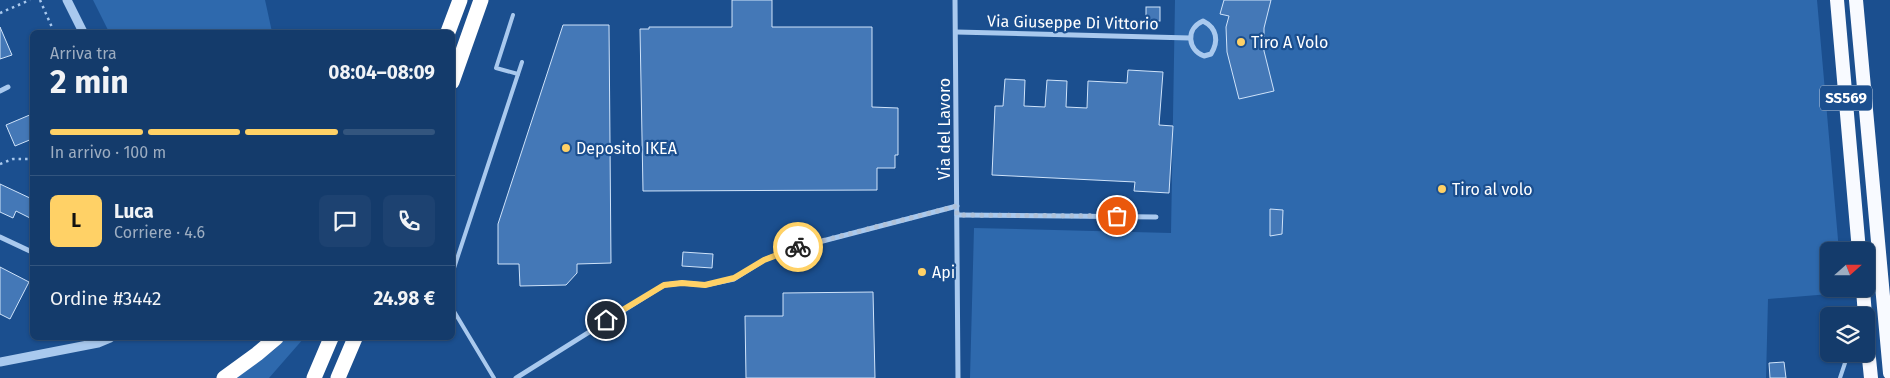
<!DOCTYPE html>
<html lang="it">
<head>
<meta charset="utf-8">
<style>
	:root { --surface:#143b6b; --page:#1d4271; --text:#f1f3f6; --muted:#9dadc1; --line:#33557e; --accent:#ffd166 }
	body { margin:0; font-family:"Fira Sans",sans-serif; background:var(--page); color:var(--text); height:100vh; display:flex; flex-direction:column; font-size:19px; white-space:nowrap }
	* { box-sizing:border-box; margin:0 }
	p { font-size:16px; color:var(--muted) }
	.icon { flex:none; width:28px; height:28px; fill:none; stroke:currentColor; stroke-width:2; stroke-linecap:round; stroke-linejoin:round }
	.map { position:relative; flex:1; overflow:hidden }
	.details { position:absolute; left:30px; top:30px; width:425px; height:310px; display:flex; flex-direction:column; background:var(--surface); border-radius:8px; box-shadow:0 1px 4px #0004,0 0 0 1px var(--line) }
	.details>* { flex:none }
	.needle { width:32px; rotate:69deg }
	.tools { position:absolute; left:1820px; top:242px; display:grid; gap:10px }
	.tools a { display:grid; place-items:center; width:55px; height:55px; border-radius:8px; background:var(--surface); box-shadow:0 1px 4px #0004,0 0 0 1px var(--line); font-size:25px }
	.pin { position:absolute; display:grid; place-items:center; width:42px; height:42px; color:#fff; margin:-21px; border:2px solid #fff; border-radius:50%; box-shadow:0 1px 5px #0007 }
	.courier { position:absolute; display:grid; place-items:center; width:50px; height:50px; margin:-25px; border:4px solid #ffd166; border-radius:50%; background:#fff; color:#222; box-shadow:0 1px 6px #0007 }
	.summary em { font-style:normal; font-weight:700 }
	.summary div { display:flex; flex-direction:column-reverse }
	.summary { display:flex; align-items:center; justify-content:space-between; height:85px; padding:0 20px }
	h1 { font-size:32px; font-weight:700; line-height:38px }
	.bar { display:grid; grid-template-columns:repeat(4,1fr); gap:8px 5px; align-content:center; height:60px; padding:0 20px }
	.bar i { height:6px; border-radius:4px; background:var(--line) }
	.bar .on { background:var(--accent) }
	.bar p { grid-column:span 4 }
	.line { display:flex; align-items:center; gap:12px; padding:0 20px; border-top:1px solid var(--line) }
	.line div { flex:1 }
	.round { display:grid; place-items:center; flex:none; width:52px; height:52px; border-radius:8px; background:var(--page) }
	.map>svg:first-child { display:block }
</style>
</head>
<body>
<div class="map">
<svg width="1890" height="378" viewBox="0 0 1890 378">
	<rect width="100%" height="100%" fill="#1b4f8f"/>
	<g fill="#2e69ad">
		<path d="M93,0H265L272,32H109Z"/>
		<path d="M1175,0H1817L1839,251H1829V289H1842V293L1768,299L1766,378H970L974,228L1171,233Z"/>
		<path d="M286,338H304L269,378H236L274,350Z"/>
	</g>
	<g fill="#4478b7" stroke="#cfe3fa">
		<path d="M732,0H772V27H872V107L898,108V155H895V168H877V190L643,191L640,29H649V27H732Z"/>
		<path d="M1224,0H1271L1264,28V51L1274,91L1239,99L1227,52L1226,27L1229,16L1220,14Z"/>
		<rect x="1146" y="7" width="14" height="14"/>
		<path d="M563,25H609L611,263L577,264V273L566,285L520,286L519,264H498V224Z"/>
		<path d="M0,27L12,55L0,59Z"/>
		<path d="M1128,70L1163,72L1159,125L1173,126L1169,193L1134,191L1135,182L992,175L995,106H1003L1005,79L1025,80L1024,106L1045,107L1047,80L1067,81L1066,107L1087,108L1088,81L1127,83Z"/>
		<path d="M32,114V139L15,146L6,125Z"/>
		<path d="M0,184L32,199V219L16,211L13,218L0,212Z"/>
		<path d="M1270,209L1283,210L1282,234L1270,236Z"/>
		<path d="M683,252L713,254L712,268L682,266Z"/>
		<path d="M0,267L29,282L10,319L0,314Z"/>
		<path d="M873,292L875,378H746L745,316H783V293Z"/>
		<path d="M1784,362L1786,378H1770L1769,363Z"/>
	</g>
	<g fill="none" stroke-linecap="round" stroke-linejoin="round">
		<g stroke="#a9c9ee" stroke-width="2.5" stroke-dasharray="2.5 4" stroke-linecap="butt">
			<path d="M40,0L54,32"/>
			<path d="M0,13L30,0"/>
			<path d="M0,164L13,159H32"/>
		</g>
		<g stroke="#a9c9ee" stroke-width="4">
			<path d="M513,15L496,68L518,74"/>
			<path d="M452,274L522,62"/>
			<path d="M452,308L494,378"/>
			<path d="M1840,378L1848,354"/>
		</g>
		<g stroke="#a9c9ee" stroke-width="5">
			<path d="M955,0L958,378"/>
			<path d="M1203,21C1217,28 1219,41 1211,54L1204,56C1188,50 1185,29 1203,21Z"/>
			<path d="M956,32L1190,38"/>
			<path d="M0,91L8,87"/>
			<path d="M957,215L1156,217"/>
			<path d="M0,237L32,252"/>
			<path d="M516,378L664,285L682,283L705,285L734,279L764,260L792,249L957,206"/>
		</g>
		<g stroke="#a9c9ee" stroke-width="9">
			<path d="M67,0L83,32"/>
			<path d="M0,362L98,343L110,338"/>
		</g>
		<g stroke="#f8faff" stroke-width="14">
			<path d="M1837,0L1859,251"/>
			<path d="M1856,0L1890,373"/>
			<path d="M1863,289L1865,316"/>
			<path d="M1866,329L1871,378"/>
		</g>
		<g stroke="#fff" stroke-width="15">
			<path d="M448,32L460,0"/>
			<path d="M452,82L481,0"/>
			<path d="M224,378L257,354L276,338"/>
			<path d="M314,378L331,338"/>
			<path d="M338,378L355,338"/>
		</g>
	</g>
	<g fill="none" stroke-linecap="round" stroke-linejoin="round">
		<path stroke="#afc1d8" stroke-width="5" stroke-dasharray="0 9" d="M798,247L957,206V215L1117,216"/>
		<path stroke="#ffd166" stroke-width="6" d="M606,320L664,285L682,283L705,285L734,278L764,260L798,247"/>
	</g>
	<g fill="#ffd166" stroke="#1b4f8f" stroke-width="2">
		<circle cx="1241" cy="42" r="5"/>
		<circle cx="566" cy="148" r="5"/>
		<circle cx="1442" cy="189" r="5"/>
		<circle cx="922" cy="272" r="5"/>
	</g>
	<g text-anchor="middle" stroke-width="4.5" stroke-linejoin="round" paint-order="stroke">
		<rect fill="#1b4f8f" stroke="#bbcadd" stroke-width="1" x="1820" y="85.5" width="52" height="25" rx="4"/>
		<g font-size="15" font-weight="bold" fill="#fff">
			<text x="1846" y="103">SS569</text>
		</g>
		<g font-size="16" fill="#fff" stroke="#1b4f8f">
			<text transform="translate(1073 22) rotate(1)" y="6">Via Giuseppe Di Vittorio</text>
			<text transform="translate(944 129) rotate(-90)" y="6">Via del Lavoro</text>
		</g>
		<g font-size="16" fill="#fff" stroke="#1b4f8f" text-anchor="start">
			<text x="1251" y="48">Tiro A Volo</text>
			<text x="576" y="154">Deposito IKEA</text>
			<text x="1452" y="195">Tiro al volo</text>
			<text x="932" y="278">Api</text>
		</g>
	</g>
</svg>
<div class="tools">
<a><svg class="needle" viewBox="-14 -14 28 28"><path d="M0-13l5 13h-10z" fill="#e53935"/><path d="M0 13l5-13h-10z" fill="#9dadc1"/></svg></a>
<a><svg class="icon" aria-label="layers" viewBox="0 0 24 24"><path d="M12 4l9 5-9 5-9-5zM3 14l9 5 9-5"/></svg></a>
</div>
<div class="pin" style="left:1117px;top:216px;background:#ea580c"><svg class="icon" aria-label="bag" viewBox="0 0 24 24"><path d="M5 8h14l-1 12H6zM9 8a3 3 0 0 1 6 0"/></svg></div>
<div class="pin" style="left:606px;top:320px;background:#1f2937"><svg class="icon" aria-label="home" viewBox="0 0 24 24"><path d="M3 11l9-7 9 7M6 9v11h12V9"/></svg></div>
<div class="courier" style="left:798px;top:247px"><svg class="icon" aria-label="bike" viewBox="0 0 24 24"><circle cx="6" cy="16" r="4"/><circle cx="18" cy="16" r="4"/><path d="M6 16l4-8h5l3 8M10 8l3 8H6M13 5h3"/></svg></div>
<section class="details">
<div class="summary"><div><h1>2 min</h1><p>Arriva tra</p></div><em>08:04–08:09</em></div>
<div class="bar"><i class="on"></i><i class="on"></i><i class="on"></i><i></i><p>In arrivo · 100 m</p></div>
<div class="line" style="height:90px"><b class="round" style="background:var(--accent);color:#111">L</b><div><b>Luca</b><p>Corriere · 4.6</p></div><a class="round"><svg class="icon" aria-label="chat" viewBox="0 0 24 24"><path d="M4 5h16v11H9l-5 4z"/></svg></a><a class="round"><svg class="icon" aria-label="phone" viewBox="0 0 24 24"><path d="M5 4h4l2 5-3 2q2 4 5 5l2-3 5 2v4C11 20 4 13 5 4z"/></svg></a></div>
<div class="line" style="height:65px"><div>Ordine #3442</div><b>24.98 €</b></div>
</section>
</div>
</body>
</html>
